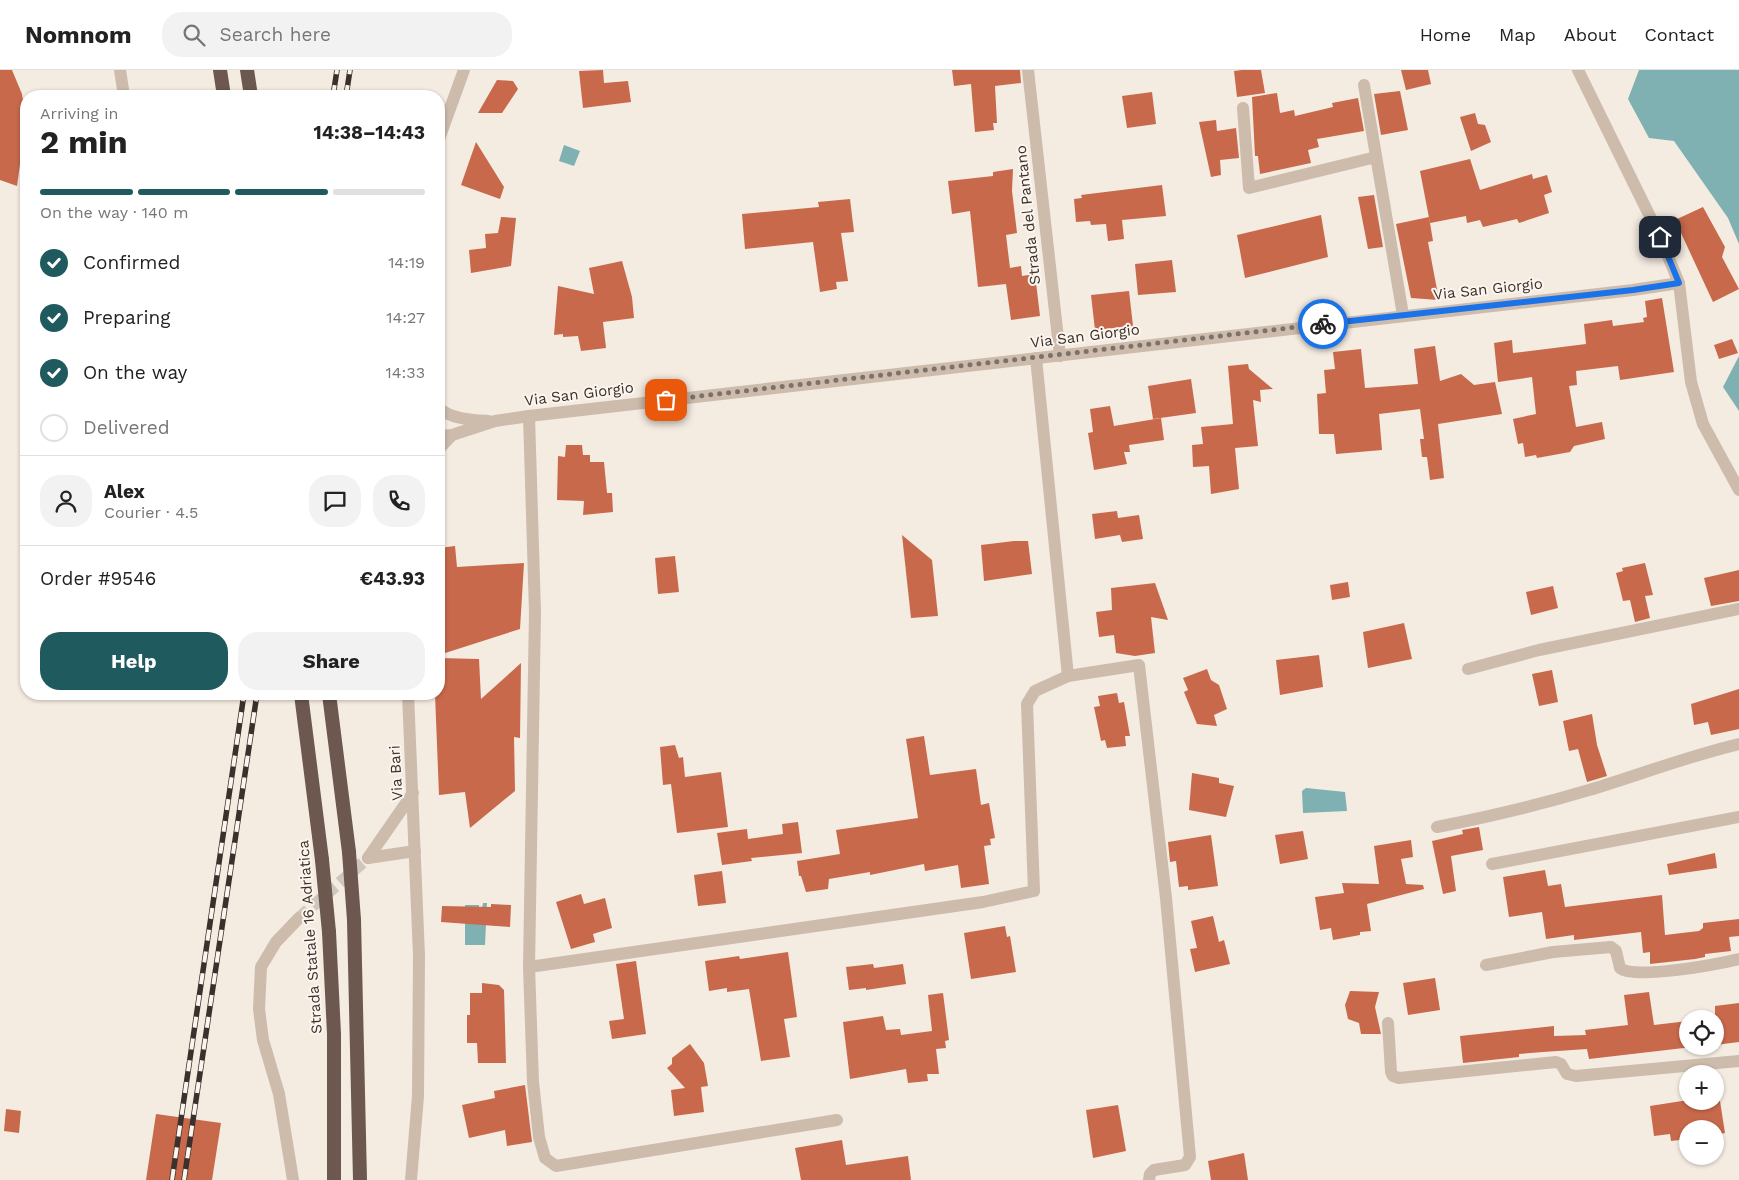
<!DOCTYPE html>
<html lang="en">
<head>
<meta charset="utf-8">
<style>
	:root { --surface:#fff; --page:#f2f2f2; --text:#222; --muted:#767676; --line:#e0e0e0; --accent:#1f5a5e }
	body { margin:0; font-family:"Work Sans",sans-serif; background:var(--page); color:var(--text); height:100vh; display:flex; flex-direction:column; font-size:19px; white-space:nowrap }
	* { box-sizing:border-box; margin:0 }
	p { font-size:16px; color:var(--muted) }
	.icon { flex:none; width:28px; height:28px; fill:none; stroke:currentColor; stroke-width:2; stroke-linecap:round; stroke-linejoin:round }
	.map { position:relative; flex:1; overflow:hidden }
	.details { position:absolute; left:20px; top:20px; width:425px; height:610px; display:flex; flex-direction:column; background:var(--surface); border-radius:20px; box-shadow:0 1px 4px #0004 }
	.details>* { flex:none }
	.buttons { position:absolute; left:1679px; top:940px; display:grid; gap:10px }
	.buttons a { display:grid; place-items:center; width:45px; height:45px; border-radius:50%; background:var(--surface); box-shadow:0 1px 4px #0004; font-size:25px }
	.pin { position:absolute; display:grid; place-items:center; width:42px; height:42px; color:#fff; margin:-21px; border-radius:10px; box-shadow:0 2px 8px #0006 }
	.courier { position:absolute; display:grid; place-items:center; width:50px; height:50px; margin:-25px; border:4px solid #1a73e8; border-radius:50%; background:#fff; color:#222; box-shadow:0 1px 6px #0007 }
	.summary em { font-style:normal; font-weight:700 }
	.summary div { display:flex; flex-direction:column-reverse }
	.summary { display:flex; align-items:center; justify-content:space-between; height:85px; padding:0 20px }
	h1 { font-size:32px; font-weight:700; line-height:38px }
	.bar { display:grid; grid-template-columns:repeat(4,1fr); gap:8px 5px; align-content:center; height:60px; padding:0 20px }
	.bar i { height:6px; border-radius:4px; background:var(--line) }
	.bar .on { background:var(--accent) }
	.bar p { grid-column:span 4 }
	.line { display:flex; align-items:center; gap:12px; padding:0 20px; border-top:1px solid var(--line) }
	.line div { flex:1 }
	.round { display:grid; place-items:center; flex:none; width:52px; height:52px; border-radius:20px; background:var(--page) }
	ol { padding:0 20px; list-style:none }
	li { display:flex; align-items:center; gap:15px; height:55px }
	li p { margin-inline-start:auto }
	li .icon { padding:5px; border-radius:50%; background:var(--accent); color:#fff; stroke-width:4 }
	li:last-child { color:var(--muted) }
	li i { width:28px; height:28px; border:2px solid var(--line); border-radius:50% }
	.cta { display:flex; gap:10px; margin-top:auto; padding:10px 20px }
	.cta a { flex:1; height:58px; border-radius:20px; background:var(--accent); color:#fff; font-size:20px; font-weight:700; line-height:58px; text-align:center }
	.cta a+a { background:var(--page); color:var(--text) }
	header { display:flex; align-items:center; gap:30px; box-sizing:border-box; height:70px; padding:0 25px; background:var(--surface); border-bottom:1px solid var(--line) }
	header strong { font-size:24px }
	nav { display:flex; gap:28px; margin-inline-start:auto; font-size:18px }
	.search { width:350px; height:45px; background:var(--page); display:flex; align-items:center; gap:12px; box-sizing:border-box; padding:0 18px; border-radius:20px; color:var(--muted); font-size:19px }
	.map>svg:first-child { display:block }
</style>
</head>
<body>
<header>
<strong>Nomnom</strong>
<div class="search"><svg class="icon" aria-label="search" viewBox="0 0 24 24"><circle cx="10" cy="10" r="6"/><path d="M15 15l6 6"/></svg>Search here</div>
<nav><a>Home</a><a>Map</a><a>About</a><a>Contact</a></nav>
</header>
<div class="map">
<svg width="1739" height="1110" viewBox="0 0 1739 1110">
	<rect width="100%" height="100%" fill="#f4ebe1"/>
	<g fill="#7fb0b2">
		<path d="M1639,0H1739V174L1728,148L1674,71L1649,68L1628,29Z"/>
		<path d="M564,75L580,81L574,96L559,91Z"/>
		<path d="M1739,286V341L1723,317Z"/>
		<path d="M1306,718L1345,722L1347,741L1303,743L1302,721Z"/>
		<path d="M483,833H487L485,875H465V835H479V839H482Z"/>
	</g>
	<g fill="#c8694b">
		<path d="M0,0H12L22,24L26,50L17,116L0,110Z"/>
		<path d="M603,0L604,13L628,11L631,32L583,38L579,1Z"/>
		<path d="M952,0H1020L1021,13L995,16L997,53H993L994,60L975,62L971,14L954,16Z"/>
		<path d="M1242,0H1261L1265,23L1237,27L1234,1Z"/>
		<path d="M1401,0H1428L1431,14L1406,20Z"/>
		<path d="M497,10L513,11L518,19L502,43H478Z"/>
		<path d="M1400,21L1408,60L1381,65L1374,24Z"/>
		<path d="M1152,22L1156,54L1127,58L1122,26Z"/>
		<path d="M1277,23L1280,43L1294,40L1295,46L1333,37L1332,33L1358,28L1364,61L1317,69L1319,77L1308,80L1311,93L1260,104L1258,86H1255L1252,27Z"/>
		<path d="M1475,43L1478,54L1485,55L1491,72L1471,81L1460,47Z"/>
		<path d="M1216,50L1217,61L1236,58L1239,88L1220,90L1221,105L1211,107L1199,52Z"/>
		<path d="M476,72L504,117L500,129L461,115Z"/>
		<path d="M1470,89L1480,120L1532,104L1533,109L1547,105L1552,122L1544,125L1549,143L1519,153L1517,149L1483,157L1480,150L1467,153L1466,146L1430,153L1420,101Z"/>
		<path d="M1013,99L1012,121L1017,163L1006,165L1010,198L1021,196L1022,206L1035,204L1040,246L1011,250L1006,214L978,217L970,141L952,144L948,111L993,106V102Z"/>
		<path d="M1162,115L1166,146L1122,150L1124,169L1108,171L1106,154L1091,155L1090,151L1076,152L1074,129L1082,128L1081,125Z"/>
		<path d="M1374,125L1383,177L1368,179L1358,127Z"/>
		<path d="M850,129L854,162L841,163L848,211L836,212L837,219L820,222L813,172L745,179L742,144L819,137L818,132Z"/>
		<path d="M1703,137L1725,177L1722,187L1739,219L1713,232L1675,150Z"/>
		<path d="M1321,145L1328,187L1245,208L1237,165Z"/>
		<path d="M501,147L516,148L511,196L471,203L469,180L486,178L485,164L498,163Z"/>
		<path d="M1429,147L1433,171L1428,172L1439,230L1411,228L1396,154Z"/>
		<path d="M1172,190L1176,222L1138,225L1135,194Z"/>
		<path d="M622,191L632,227L634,248L603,252L606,278L581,281L578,266L563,267V264L554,265L558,216L594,224L589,198Z"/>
		<path d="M1129,221L1133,256L1095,260L1091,225Z"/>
		<path d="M1662,228L1674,302L1620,310L1618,296L1576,301L1577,315L1569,316L1576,357L1602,352L1605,369L1574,376L1570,382L1537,388L1536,385L1525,387L1523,373L1518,374L1513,349L1536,344L1532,307L1498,312L1494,273L1512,270L1513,283L1586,274L1584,254L1612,250L1613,256L1644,252L1643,248L1647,247L1645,231Z"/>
		<path d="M1732,269L1738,283L1719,289L1714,275Z"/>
		<path d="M1435,276L1440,311L1461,304L1474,315L1495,312L1502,344L1438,354L1444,408L1430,410L1427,387H1422L1420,369H1424L1420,339L1379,344L1382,380L1336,384L1334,364H1319L1317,324L1326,323L1324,300L1335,299L1333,282L1361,279L1365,318L1418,314L1414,279Z"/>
		<path d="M1248,294L1249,299L1273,319L1260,320L1261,332L1253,330L1258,376L1235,378L1239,419L1211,424L1209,396L1193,397L1192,375L1203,374L1201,357L1233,354L1228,296Z"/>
		<path d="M1191,309L1196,343L1153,349L1148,316Z"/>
		<path d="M1110,336L1114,356L1161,348L1164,370L1129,375L1130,382H1124L1127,394L1094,400L1088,363L1093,362L1090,339Z"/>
		<path d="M566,375H582L583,385H590V392H604L607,423H612L613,442L583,445L584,431L557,430L558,386L565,387Z"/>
		<path d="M1117,441L1118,448L1139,445L1143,469L1122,472L1120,465L1095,469L1092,444Z"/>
		<path d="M902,465L932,490L938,546L911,548Z"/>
		<path d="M1014,471H1028L1032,504L984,511L981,475Z"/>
		<path d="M455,476L457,497L524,493L520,559L439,585V478Z"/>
		<path d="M675,486L679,522L658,524L655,488Z"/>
		<path d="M1645,493L1653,525L1645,526L1650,548L1635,552L1630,530L1623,531L1616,503L1623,501L1622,498Z"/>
		<path d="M1739,500V531L1711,536L1704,508Z"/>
		<path d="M1348,512L1350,527L1332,530L1330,515Z"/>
		<path d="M1155,513L1168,550L1151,547L1155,583L1135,586L1116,583L1114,565L1099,567L1096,542L1112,540L1111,518Z"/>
		<path d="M1553,516L1558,538L1531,545L1526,522Z"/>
		<path d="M1404,553L1412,589L1368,598L1363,562Z"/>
		<path d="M1319,585L1323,617L1280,625L1276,590Z"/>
		<path d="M439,588L479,589L481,629L521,593L520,668L514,667L515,721L470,758L465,722L439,725L435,624H439Z"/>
		<path d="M1207,599L1211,610L1219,615L1227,639L1214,645L1217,656L1197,654L1184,622L1188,620L1183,608Z"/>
		<path d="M1552,600L1558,632L1539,636L1532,604Z"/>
		<path d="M1739,619V659L1711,665L1708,652L1694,655L1691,634Z"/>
		<path d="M1117,623L1119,633L1124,632L1130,666H1125L1126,676L1107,678L1105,670L1101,671L1094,637L1100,636L1098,626Z"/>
		<path d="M1592,644L1597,675L1607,706L1587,712L1578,679L1569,681L1563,651Z"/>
		<path d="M924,666L930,705L976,699L981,735L989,733L995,768L990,769L991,775L984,776L989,814L961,818L958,795L925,801L924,794L870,805V802L829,809L828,819L806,822L801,806H799L797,791L840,784L836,760L918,748L906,669Z"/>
		<path d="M675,675L679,688L683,687L685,707L721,702L728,757L677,763L671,714L663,715L660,677Z"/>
		<path d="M1192,703L1219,708V713L1234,716L1226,747L1189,740Z"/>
		<path d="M798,752L802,783L751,788L752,791L722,795L717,763L747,759L748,769L783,764L782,754Z"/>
		<path d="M1479,757L1483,780L1451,786L1456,821L1443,824L1432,771L1463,764L1462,760Z"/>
		<path d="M1303,761L1308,789L1280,794L1275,765Z"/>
		<path d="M1211,765L1218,816L1188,820V816L1179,817L1176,791L1170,792L1168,772Z"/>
		<path d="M1411,770L1413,787L1401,789L1406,814L1423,815L1424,819L1367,834L1371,861L1360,862V865L1333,870L1331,858L1320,860L1315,827L1344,823L1342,813L1379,814L1374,776Z"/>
		<path d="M1715,783L1717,798L1669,805L1667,794Z"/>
		<path d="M1545,800L1548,816L1561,814L1565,837L1662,825L1665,865L1699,861L1703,858V853L1739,849V866L1729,867L1731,881L1705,884V887L1695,889L1650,894V882L1643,883L1641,862L1574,870V865L1546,869L1542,842L1509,847L1503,807Z"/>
		<path d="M722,801L726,833L698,836L694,805Z"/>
		<path d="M581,824L584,834L605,828L612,858L593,864L595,872L571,879L556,832Z"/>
		<path d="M491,834L511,835L510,857L441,852L442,836L491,837Z"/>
		<path d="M1213,846L1219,872L1224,870L1230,894L1195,902L1190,879L1197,878L1191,851Z"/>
		<path d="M1005,856L1007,867L1010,866L1016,902L971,909L964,863Z"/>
		<path d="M788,882L797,947L784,949L790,987L761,991L749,919L727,922V918L709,921L705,891L739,886L740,889Z"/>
		<path d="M636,891L646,964L612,969L609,951L624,949L616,894Z"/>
		<path d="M873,894L874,898L903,894L906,914L866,920V918L849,920L846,897Z"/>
		<path d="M1435,908L1440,940L1408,945L1403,913Z"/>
		<path d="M482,913L499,915L504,920L506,993H478L477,973H467V945H470V923H482Z"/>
		<path d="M1350,921L1379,922L1375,937L1381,964H1361L1359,953L1348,949L1345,935Z"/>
		<path d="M1649,922L1654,955L1688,951V976H1701L1589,989L1587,979L1543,982L1519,984V987L1463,993L1460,966L1554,956V966L1586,965L1585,960L1628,955L1624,925Z"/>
		<path d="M943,923L949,970L945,971L946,978L936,979L939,1004H927L928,1011L908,1013L906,999L850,1009L843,952L883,946L886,960L900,959L901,965L932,961L928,925Z"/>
		<path d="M1739,933V972L1715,975V949H1710L1715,948V936Z"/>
		<path d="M690,974L704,993L708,1016L701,1017L704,1042L674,1046L671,1020L685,1018L667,998L672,994V988Z"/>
		<path d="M525,1015L532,1072L507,1076L505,1060L469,1068L462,1035L495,1028L494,1021Z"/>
		<path d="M1682,1031H1720L1725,1063L1715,1065V1059H1688V1069L1671,1071L1670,1064L1654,1066L1650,1036Z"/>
		<path d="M1118,1035L1126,1081L1093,1088L1086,1040Z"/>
		<path d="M6,1039L21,1041L19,1063L4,1061Z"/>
		<path d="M156,1044L221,1053L212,1110H146Z"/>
		<path d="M842,1070L846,1095L908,1086L911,1110H801L795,1078Z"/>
		<path d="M1244,1083L1248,1110H1211L1208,1091Z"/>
	</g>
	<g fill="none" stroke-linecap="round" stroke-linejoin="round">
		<path stroke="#cfc6bd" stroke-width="12" stroke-dasharray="12 6" stroke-linecap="butt" d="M299,848L368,788"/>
		<g stroke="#cdbbac" stroke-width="12">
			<path d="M120,0L124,26"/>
			<path d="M1028,0L1060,286"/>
			<path d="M1578,0L1660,167L1679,213"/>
			<path d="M1364,15L1403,245"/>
			<path d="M1243,38L1249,118L1376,87"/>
			<path d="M1036,288L1068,606"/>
			<path d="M529,346L535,542L529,897L533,1012L539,1067L545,1088L556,1096L837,1050"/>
			<path d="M1468,599L1539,580L1739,539"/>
			<path d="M1437,757C1488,747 1539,735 1589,720C1639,705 1688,686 1739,674"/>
			<path d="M1492,794L1739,747"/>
			<path d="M1486,895L1553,882L1611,877L1616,881L1620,898C1635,910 1718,894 1739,889"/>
			<path d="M529,897L983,832L1034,821L1027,634L1035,621L1068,606L1139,595L1166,828L1190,1087L1185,1095L1154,1100L1150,1104L1149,1110"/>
			<path d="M1388,953L1391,1002L1393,1006L1399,1008L1556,992L1561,994L1567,1004L1576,1006L1739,991"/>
		</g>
		<g stroke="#cdbbac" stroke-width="12">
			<path d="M439,69L464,0"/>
			<path d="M439,338C450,349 473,350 488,351"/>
			<path d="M439,366L452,365L495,351L529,346L1633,220L1679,213L1691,312L1703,354L1739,420"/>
			<path d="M439,379L452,365"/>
			<path d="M408,624L419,886L418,1026L411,1110"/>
			<path d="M368,788L413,723"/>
			<path d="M368,788L415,781"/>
			<path d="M293,1110L279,1024L263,970L259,939L261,897L276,872L299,848"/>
		</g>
		<g stroke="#6c584f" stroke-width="14">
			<path d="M220,0L224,26"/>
			<path d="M247,0L251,26"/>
			<path d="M301,624L322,790"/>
			<path d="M329,624L349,782"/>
			<path d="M354,850L360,1110"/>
			<path d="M329,862L334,964V1110"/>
		</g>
		<g stroke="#3b302b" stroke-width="5.5">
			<g id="rail">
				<path d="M333,26L337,0"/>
				<path d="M346,26L350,0"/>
				<path d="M172,1110L244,624"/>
				<path d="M184,1110L257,624"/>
			</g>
		</g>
		<use href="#rail" stroke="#fbf5ee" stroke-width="4" stroke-dasharray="11" stroke-linecap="butt"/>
		<g stroke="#6c584f" stroke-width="14">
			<path d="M349,782L354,850"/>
			<path d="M322,790L329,862"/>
		</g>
	</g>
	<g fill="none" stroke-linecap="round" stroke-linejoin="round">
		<path stroke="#7c716b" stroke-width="5" stroke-dasharray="0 9" d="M666,330L1323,254"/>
		<path stroke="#1a73e8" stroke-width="6" d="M1323,254L1633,220L1679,213L1660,167"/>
	</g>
	<g text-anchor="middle" stroke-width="4" stroke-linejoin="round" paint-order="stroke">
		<g font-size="15" fill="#3b302b" stroke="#fbf5ee">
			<text transform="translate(1028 145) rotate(-96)" y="5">Strada del Pantano</text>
			<text transform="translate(1488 219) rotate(-6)" y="5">Via San Giorgio</text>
			<text transform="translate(1085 266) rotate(-7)" y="5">Via San Giorgio</text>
			<text transform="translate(579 324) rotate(-7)" y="5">Via San Giorgio</text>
			<text transform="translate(396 703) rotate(-93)" y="5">Via Bari</text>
			<text transform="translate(310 867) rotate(-94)" y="5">Strada Statale 16 Adriatica</text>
		</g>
	</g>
</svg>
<div class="buttons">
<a><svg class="icon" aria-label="locate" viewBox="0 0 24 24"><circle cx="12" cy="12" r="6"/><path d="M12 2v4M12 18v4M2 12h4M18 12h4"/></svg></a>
<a>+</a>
<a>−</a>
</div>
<div class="pin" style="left:666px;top:330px;background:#ea580c"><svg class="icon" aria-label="bag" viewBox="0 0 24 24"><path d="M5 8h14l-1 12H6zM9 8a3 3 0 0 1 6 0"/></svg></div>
<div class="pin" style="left:1660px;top:167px;background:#1f2937"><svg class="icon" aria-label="home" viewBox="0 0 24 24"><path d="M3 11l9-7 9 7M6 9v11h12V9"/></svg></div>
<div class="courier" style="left:1323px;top:254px"><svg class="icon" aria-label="bike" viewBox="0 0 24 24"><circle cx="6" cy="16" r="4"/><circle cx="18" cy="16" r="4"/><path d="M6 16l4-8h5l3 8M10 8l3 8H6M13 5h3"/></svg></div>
<section class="details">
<div class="summary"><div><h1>2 min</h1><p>Arriving in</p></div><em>14:38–14:43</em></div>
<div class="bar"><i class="on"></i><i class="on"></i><i class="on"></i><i></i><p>On the way · 140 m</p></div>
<ol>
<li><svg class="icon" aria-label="check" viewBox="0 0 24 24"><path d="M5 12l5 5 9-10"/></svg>Confirmed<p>14:19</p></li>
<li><svg class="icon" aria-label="check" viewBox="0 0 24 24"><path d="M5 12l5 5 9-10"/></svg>Preparing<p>14:27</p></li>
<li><svg class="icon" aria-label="check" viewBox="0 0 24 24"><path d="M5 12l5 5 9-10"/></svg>On the way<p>14:33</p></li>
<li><i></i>Delivered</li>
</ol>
<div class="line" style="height:90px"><a class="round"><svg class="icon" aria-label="person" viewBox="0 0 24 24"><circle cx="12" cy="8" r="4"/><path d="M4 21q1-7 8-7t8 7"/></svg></a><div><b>Alex</b><p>Courier · 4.5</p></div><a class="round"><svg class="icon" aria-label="chat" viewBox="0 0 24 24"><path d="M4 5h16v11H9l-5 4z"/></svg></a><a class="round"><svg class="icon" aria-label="phone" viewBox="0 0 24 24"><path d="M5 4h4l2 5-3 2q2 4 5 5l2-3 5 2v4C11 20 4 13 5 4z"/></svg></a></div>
<div class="line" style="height:65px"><div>Order #9546</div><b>€43.93</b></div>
<div class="cta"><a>Help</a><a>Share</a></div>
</section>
</div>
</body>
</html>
